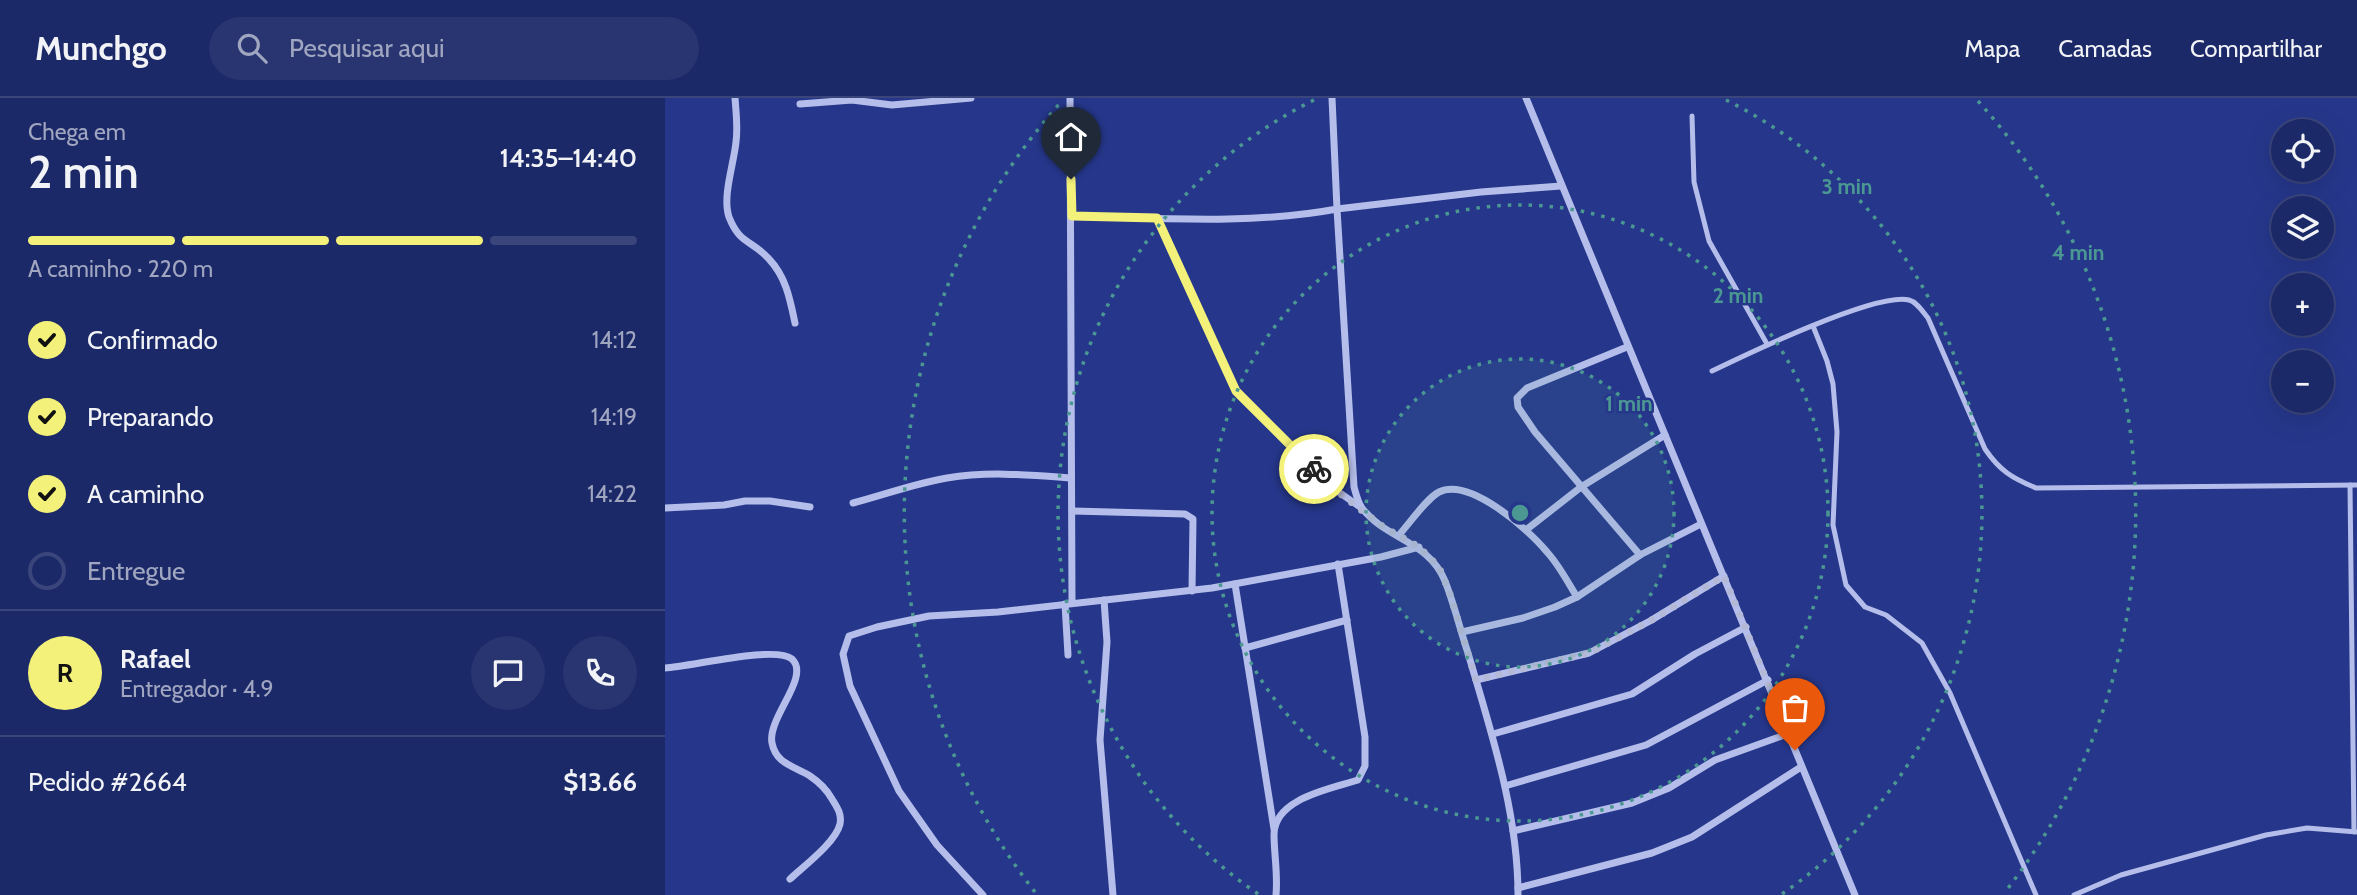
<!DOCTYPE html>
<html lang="pt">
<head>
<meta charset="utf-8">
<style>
	:root { --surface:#1c2968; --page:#293571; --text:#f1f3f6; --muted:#a0a6c0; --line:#3a457c; --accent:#f3f17a }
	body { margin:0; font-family:Cabin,sans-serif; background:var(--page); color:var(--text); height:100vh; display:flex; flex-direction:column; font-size:26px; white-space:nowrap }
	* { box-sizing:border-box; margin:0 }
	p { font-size:23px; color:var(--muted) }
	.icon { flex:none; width:38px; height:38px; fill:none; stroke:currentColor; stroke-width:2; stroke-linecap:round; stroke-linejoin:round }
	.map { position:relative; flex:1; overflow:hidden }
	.sheet { display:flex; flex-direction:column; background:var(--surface); width:665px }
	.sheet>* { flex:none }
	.buttons { position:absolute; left:1606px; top:21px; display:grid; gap:14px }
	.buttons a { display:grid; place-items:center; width:63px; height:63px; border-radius:50%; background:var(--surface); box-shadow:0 7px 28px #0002,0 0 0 2px var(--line); font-size:35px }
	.pin { position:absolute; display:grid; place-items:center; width:60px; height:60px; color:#fff; margin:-72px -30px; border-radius:50% 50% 50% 0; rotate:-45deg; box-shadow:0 0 7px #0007 }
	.pin .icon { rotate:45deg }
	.courier { position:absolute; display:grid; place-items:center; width:70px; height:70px; margin:-35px; border:5px solid #f3f17a; border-radius:50%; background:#fff; color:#222; box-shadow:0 2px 9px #0007 }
	.head em { font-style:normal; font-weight:600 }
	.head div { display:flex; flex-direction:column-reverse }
	.head { display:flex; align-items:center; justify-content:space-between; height:119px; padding:0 28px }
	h1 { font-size:46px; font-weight:600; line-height:52px }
	.bar { display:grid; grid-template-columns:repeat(4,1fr); gap:10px 7px; align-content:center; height:84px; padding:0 28px }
	.bar i { height:9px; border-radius:5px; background:var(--line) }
	.bar .selected { background:var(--accent) }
	.bar p { grid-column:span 4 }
	.line { display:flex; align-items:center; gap:18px; padding:0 28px; border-top:2px solid var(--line) }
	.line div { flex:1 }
	.round { display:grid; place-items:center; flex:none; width:74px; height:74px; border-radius:37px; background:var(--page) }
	ol { padding:0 28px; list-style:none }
	li { display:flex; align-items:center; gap:21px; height:77px }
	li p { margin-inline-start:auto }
	li .icon { padding:7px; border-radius:50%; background:var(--accent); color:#111; stroke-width:4 }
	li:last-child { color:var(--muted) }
	li i { width:38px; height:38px; border:4px solid var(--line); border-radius:50% }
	header { display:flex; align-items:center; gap:42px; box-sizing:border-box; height:98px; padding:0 35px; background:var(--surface); border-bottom:2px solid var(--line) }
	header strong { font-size:33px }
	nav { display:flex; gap:38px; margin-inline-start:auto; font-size:24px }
	.search { width:490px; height:63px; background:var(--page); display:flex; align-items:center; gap:18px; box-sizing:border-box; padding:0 24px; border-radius:38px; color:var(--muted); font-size:26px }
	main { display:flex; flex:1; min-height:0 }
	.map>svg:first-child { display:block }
</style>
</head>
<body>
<header>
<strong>Munchgo</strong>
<div class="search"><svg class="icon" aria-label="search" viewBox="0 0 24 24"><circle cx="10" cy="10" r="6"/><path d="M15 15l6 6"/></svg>Pesquisar aqui</div>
<nav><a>Mapa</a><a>Camadas</a><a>Compartilhar</a></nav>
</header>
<main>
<section class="sheet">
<div class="head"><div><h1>2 min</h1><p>Chega em</p></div><em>14:35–14:40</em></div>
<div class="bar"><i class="selected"></i><i class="selected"></i><i class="selected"></i><i></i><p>A caminho · 220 m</p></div>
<ol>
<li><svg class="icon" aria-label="check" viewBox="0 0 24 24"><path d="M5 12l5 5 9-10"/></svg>Confirmado<p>14:12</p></li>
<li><svg class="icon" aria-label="check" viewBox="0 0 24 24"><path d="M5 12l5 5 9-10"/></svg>Preparando<p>14:19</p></li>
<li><svg class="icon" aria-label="check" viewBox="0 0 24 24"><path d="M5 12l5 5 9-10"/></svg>A caminho<p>14:22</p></li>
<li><i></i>Entregue</li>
</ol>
<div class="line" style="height:126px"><b class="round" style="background:var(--accent);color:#111">R</b><div><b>Rafael</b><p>Entregador · 4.9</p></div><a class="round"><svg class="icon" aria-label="chat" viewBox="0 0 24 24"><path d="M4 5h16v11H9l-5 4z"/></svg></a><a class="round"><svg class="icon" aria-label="phone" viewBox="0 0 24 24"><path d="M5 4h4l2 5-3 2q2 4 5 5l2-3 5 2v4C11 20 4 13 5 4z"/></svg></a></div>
<div class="line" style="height:91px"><div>Pedido #2664</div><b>$13.66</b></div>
</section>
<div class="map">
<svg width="1692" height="797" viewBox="0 0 1692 797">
	<rect width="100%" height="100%" fill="#26378b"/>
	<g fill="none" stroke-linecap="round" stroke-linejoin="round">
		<g stroke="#b5beea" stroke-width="5">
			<path d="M1027,18L1029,84L1044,143L1102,246"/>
			<path d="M1148,228L1162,263L1168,286L1172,334L1168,427L1181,487L1200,509L1221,517L1257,545L1285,595L1371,797"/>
			<path d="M1047,273C1082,256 1211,194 1244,202C1252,204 1258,214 1263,220L1320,351C1335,373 1347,380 1371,390L1692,387"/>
			<path d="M1685,387L1689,734"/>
			<path d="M1409,797L1456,777L1601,737L1642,730L1692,734"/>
		</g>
		<g stroke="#b5beea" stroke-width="7">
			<path d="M70,0C71,14 73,29 71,44C69,65 57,99 64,119C75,147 86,141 104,161C121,179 125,201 130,225"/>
			<path d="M405,0L407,505"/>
			<path d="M861,0L1190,797"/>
			<path d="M135,6L187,2L227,7L306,0"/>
			<path d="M407,118C493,120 587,127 672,111L667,0"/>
			<path d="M492,120L571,293L668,390L695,409"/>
			<path d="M962,249L862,290L852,300L853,309L870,334L975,457"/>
			<path d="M188,405C219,397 251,385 282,380C323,373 365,377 406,380"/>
			<path d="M0,410L59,407L80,403H105L145,409"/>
			<path d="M408,413L520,416L528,421L527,493"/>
			<path d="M861,432L916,389L1000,337"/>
			<path d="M734,437C744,426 762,400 774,394C805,379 864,432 882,454C894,467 902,483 912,499"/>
			<path d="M570,486L609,731"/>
			<path d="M439,502L442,544L435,642L448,797"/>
			<path d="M400,506L403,557"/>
			<path d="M797,534L858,520L890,509L912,499L975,457L1036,426"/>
			<path d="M580,550L682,522"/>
			<path d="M0,570C25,569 110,547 127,561C146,579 102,620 107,645C111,666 129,668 145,678C154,684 162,692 167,701C172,709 177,716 175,726C171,744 139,768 125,781"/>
			<path d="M811,582L924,555L985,523L1059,478"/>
			<path d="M828,636L967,596L1030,556L1081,529"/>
			<path d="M840,688L981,647L1103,582"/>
			<path d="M848,733L967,705L1004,690L1050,662L1125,635"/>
			<path d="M853,790L987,755L1027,739L1136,669"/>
			<path d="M318,797L272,747L234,693L185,588L178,556L184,538L212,529L264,518L333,514L547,490L716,459L754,449"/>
			<path d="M611,797C613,776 609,756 609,736C610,700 666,691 693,682L700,668V639L673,466"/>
			<path d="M853,797C853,714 826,634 803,555C795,531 789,506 780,483C763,442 721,442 697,410C693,405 691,396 689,389L672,111L816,94L896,88"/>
		</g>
	</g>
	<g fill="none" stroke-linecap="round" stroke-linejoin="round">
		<path stroke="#b3b9d6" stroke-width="7" stroke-dasharray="0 12.6" d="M649,371L668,390L717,428L754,449L774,469L785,496L811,582L924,555L985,523L1059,478L1130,652"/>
		<path stroke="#f3f17a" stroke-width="9" d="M406,81L407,118L492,120L571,293L649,371"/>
	</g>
	<circle cx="855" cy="415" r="154" fill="#4b9892" fill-opacity=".12"/>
	<g fill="none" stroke="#4b9892" stroke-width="3.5" stroke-dasharray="3.5 7">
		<circle cx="855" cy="415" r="154"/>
		<circle cx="855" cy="415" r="308"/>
		<path d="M593 796A462 462 0 0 1 649 2M1061 2A462 462 0 0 1 1117 796"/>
		<path d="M370 794A616 616 0 0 1 397 3M1313 3A616 616 0 0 1 1340 794"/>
	</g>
	<circle cx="855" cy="415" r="10" fill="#4b9892" stroke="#26378b" stroke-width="3.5"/>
	<g font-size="21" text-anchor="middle" font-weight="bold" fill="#4b9892" stroke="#26378b" stroke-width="5" stroke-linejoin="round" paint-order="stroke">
		<text x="1182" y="96">3 min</text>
		<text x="1413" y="162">4 min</text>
		<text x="1073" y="205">2 min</text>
		<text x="964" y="313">1 min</text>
	</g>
</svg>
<div class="buttons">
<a><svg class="icon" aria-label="locate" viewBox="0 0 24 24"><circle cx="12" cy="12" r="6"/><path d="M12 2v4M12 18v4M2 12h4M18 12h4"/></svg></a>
<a><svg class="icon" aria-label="layers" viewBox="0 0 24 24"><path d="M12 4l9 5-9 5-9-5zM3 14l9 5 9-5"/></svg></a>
<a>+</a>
<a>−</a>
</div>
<div class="pin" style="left:1130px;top:652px;background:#ea580c"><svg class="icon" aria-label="bag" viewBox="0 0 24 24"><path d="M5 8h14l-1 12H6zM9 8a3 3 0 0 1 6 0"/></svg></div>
<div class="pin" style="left:406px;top:81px;background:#1f2937"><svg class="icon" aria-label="home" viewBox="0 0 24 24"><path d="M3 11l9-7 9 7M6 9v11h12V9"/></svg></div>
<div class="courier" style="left:649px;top:371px"><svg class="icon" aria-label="bike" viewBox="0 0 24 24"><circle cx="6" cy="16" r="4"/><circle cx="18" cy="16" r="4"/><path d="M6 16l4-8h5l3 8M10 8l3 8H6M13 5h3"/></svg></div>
</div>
</main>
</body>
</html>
